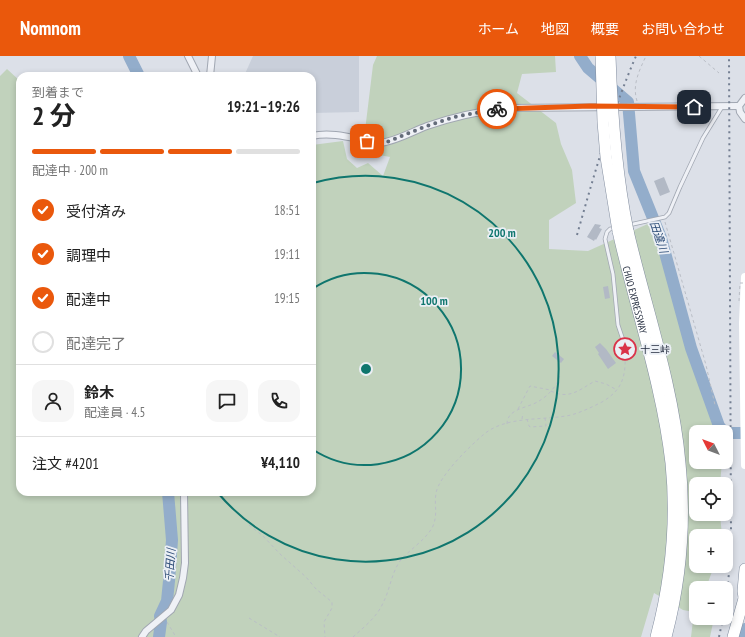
<!DOCTYPE html>
<html lang="ja">
<head>
<meta charset="utf-8">
<style>
	:root { --surface:#fff; --page:#f6f6f6; --text:#222; --muted:#767676; --line:#e0e0e0; --accent:#ea580c }
	body { margin:0; font-family:"PT Sans Narrow","Noto Sans JP",sans-serif; background:var(--page); color:var(--text); height:100vh; display:flex; flex-direction:column; font-size:15px; white-space:nowrap }
	* { box-sizing:border-box; margin:0 }
	p { font-size:13px; color:var(--muted) }
	.icon { flex:none; width:22px; height:22px; fill:none; stroke:currentColor; stroke-width:2; stroke-linecap:round; stroke-linejoin:round }
	.map { position:relative; flex:1; overflow:hidden }
	.drawer { position:absolute; left:16px; top:16px; width:300px; height:424px; display:flex; flex-direction:column; background:var(--surface); border-radius:12px; box-shadow:0 2px 6px #0003 }
	.drawer>* { flex:none }
	.needle { width:26px; rotate:312deg }
	.buttons { position:absolute; left:689px; top:369px; display:grid; gap:8px }
	.buttons a { display:grid; place-items:center; width:44px; height:44px; border-radius:8px; background:var(--surface); box-shadow:0 2px 6px #0003; font-size:20px }
	.pin { position:absolute; display:grid; place-items:center; width:34px; height:34px; color:#fff; margin:-17px; border-radius:8px; box-shadow:0 2px 6px #0006 }
	.courier { position:absolute; display:grid; place-items:center; width:40px; height:40px; margin:-20px; border:3px solid #ea580c; border-radius:50%; background:#fff; color:#222; box-shadow:0 1px 5px #0007 }
	.headline em { font-style:normal; font-weight:700 }
	.headline div { display:flex; flex-direction:column-reverse }
	.headline { display:flex; align-items:center; justify-content:space-between; height:68px; padding:0 16px }
	h1 { font-size:26px; font-weight:700; line-height:30px }
	.bar { display:grid; grid-template-columns:repeat(4,1fr); gap:6px 4px; align-content:center; height:48px; padding:0 16px }
	.bar i { height:5px; border-radius:3px; background:var(--line) }
	.bar .current { background:var(--accent) }
	.bar p { grid-column:span 4 }
	.line { display:flex; align-items:center; gap:10px; padding:0 16px; border-top:1px solid var(--line) }
	.line div { flex:1 }
	.round { display:grid; place-items:center; flex:none; width:42px; height:42px; border-radius:12px; background:var(--page) }
	ol { padding:0 16px; list-style:none }
	li { display:flex; align-items:center; gap:12px; height:44px }
	li p { margin-inline-start:auto }
	li .icon { padding:4px; border-radius:50%; background:var(--accent); color:#fff; stroke-width:4 }
	li:last-child { color:var(--muted) }
	li i { width:22px; height:22px; border:2px solid var(--line); border-radius:50% }
	header { display:flex; align-items:center; gap:24px; box-sizing:border-box; height:56px; padding:0 20px; background:var(--accent); color:#fff }
	header strong { font-size:19px }
	nav { display:flex; gap:22px; margin-inline-start:auto; font-size:14px }
	.map>svg:first-child { display:block }
</style>
</head>
<body>
<header>
<strong>Nomnom</strong>
<nav><a>ホーム</a><a>地図</a><a>概要</a><a>お問い合わせ</a></nav>
</header>
<div class="map">
<svg width="745" height="581" viewBox="0 0 745 581">
	<rect width="100%" height="100%" fill="#dce0e8"/>
	<path fill="#c9cfda" d="M253,0H359V56L312,57V20H244Z"/>
	<path fill="#c1d2bc" d="M377,0H555L556,16L522,18L517,37L556,67L561,88L572,114L576,147L549,164V193L588,195L652,166L663,201L687,295L717,376H696V406H722L720,428H696V458H720L722,480H696V510H714L706,532H696V562H714L710,581H691L694,556L683,554L654,537L641,581H0V20L7,13L20,25V436H312V89L343,85L347,103L357,112L368,107L383,120L390,101L374,98L363,91L373,9Z"/>
	<g fill="none" stroke-linecap="round" stroke-linejoin="round">
		<g stroke="#93adcb" stroke-width="12">
			<path d="M129,0L139,20"/>
			<path d="M580,0L588,12L628,46L634,115L661,182L691,292L719,370L724,376"/>
			<path d="M726,377H745"/>
			<path d="M159,581L161,566L160,560L167,545L169,525L172,484L168,436"/>
			<path d="M741,581L745,573"/>
		</g>
	</g>
	<g fill="#b2b9c5">
		<path d="M664,121L670,136L660,140L654,125Z"/>
		<path d="M595,168L601,169L599,172L602,173L596,184L595,183L594,185L587,181Z"/>
		<path d="M608,230L610,242L605,243L603,231Z"/>
		<path d="M600,287L606,293L616,307L608,313L598,298L599,297L595,291Z"/>
		<path d="M555,296L564,303L561,307L552,300Z"/>
	</g>
	<g fill="none" stroke-linecap="round" stroke-linejoin="round">
		<g stroke="#a1a7b2" stroke-width="4.5">
			<g id="lane">
				<path d="M629,169L665,161L669,157L680,131L703,82L722,51"/>
				<path d="M616,172L610,173L607,176L605,183L613,218L618,269L625,290"/>
			</g>
		</g>
		<g stroke="#a1a7b2" stroke-width="8">
			<g id="street">
				<path d="M188,0L198,20"/>
				<path d="M210,20L212,0"/>
				<path d="M745,42L739,50L740,56L745,63"/>
				<path d="M312,80C335,75 357,84 380,87C397,85 411,76 427,70C453,61 480,55 508,52L739,50"/>
				<path d="M142,581L146,575L171,554L179,539L183,522L185,507L184,436"/>
			</g>
		</g>
		<g stroke="#828d9f" stroke-width="12">
			<g id="highway">
				<path id="s1" d="M618,175C635,252 662,328 671,407C677,466 671,524 656,581"/>
				<path d="M628,175C646,252 673,328 680,407C686,466 681,524 666,581"/>
				<path d="M744,541L743,535L745,513"/>
				<path d="M733,581L745,539"/>
			</g>
		</g>
		<g stroke="#babec6" stroke-width="1" stroke-dasharray="3 3" stroke-linecap="butt">
			<path d="M699,0L719,17"/>
			<path d="M637,45C632,29 639,15 646,0"/>
			<path d="M665,166L706,309L715,349"/>
			<path d="M551,335C569,344 579,334 595,325L606,328L617,334"/>
			<path d="M518,353L530,330L550,334"/>
			<path d="M522,363L523,357"/>
			<path d="M527,363L529,370L530,371L546,370L545,362"/>
			<path d="M507,368C507,352 529,352 539,345C548,340 559,328 560,318"/>
			<path d="M249,469L263,480L280,498L306,521L316,533L332,546V552L324,566L325,581"/>
			<path d="M249,562L280,581"/>
			<path d="M167,566L176,581"/>
			<path d="M353,581C364,571 377,561 383,547C390,534 391,518 400,505C410,493 426,484 433,470C438,458 434,449 436,437C439,420 470,390 483,379C506,359 544,365 571,359C582,356 592,351 602,346C624,333 626,319 625,294"/>
		</g>
		<use href="#lane" stroke="#eff1f6" stroke-width="3"/>
		<use href="#street" stroke="#eff1f6" stroke-width="6"/>
		<path stroke="#fff" stroke-width="8" d="M745,221L743,267L745,409"/>
		<use href="#highway" stroke="#fff" stroke-width="11"/>
		<g stroke="#747f92" stroke-width="2" stroke-dasharray="2 4" stroke-linecap="butt">
			<path d="M577,179C594,119 611,58 636,0"/>
			<path d="M726,545L729,517L731,478L729,0"/>
			<path d="M719,581L723,562"/>
		</g>
		<g stroke="#828d9f" stroke-width="12" stroke-linecap="butt">
			<g id="highway-bridge">
				<path d="M601,0L603,66L606,101L618,175"/>
				<path d="M610,0C612,59 616,117 628,175"/>
			</g>
		</g>
		<path stroke="#babec6" stroke-width="1" stroke-dasharray="3 3" stroke-linecap="butt" d="M739,245L740,227H745"/>
		<use href="#highway-bridge" stroke="#fff" stroke-width="11"/>
	</g>
	<g fill="none" stroke-linecap="round" stroke-linejoin="round">
		<path stroke="#646c7a" stroke-width="4" stroke-dasharray="0 7.2" d="M367,85L380,87L387,86L424,71L454,61L497,53"/>
		<path stroke="#ea580c" stroke-width="5" d="M497,53L590,50L694,51"/>
	</g>
	<g fill="none" stroke="#0f766e" stroke-width="2">
		<path d="M312 233A96 96 0 1 1 312 393"/>
		<path d="M313 127A193 193 0 1 1 218 437"/>
	</g>
	<defs>
		<g id="sight-ring" transform="scale(1.15)"><circle r="9.5" fill="#ebeff5" stroke="#da3349" stroke-width="1.5"/><path d="M0-6L1.8-2.2L6-1.7L2.9 1.2L3.7 5.4L0 3.3L-3.7 5.4L-2.9 1.2L-6-1.7L-1.8-2.2Z" fill="#da3349"/></g>
	</defs>
	<g fill-rule="evenodd">
		<use href="#sight-ring" x="625" y="293"/>
	</g>
	<g text-anchor="middle" stroke-width="3.5" stroke-linejoin="round" paint-order="stroke">
		<g font-size="10" fill="#242d3f" stroke="#ebeff5">
			<text dy="4" stroke="none"><textPath href="#s1" startOffset="71">CHUO EXPRESSWAY</textPath></text>
		</g>
		<g font-size="10" fill="#242d3f" stroke="#ebeff5" text-anchor="start">
			<text x="640" y="297">十三峠</text>
		</g>
		<g font-size="11" font-style="italic" fill="#2b4b76" stroke="#ebeff5">
			<text transform="translate(659 181) rotate(71)" y="4">田違川</text>
			<text transform="translate(170 509) rotate(-86)" y="4">千田川</text>
		</g>
	</g>
	<circle cx="366" cy="313" r="6" fill="#0f766e" stroke="#ebeff5" stroke-width="2"/>
	<g font-size="12" text-anchor="middle" font-weight="bold" fill="#0f766e" stroke="#ebeff5" stroke-width="3.5" stroke-linejoin="round" paint-order="stroke">
		<text x="502" y="181">200 m</text>
		<text x="434" y="249">100 m</text>
	</g>
</svg>
<div class="buttons">
<a><svg class="needle" viewBox="-14 -14 28 28"><path d="M0-13l5 13h-10z" fill="#e53935"/><path d="M0 13l5-13h-10z" fill="#767676"/></svg></a>
<a><svg class="icon" aria-label="locate" viewBox="0 0 24 24"><circle cx="12" cy="12" r="6"/><path d="M12 2v4M12 18v4M2 12h4M18 12h4"/></svg></a>
<a>+</a>
<a>−</a>
</div>
<div class="pin" style="left:367px;top:85px;background:#ea580c"><svg class="icon" aria-label="bag" viewBox="0 0 24 24"><path d="M5 8h14l-1 12H6zM9 8a3 3 0 0 1 6 0"/></svg></div>
<div class="pin" style="left:694px;top:51px;background:#1f2937"><svg class="icon" aria-label="home" viewBox="0 0 24 24"><path d="M3 11l9-7 9 7M6 9v11h12V9"/></svg></div>
<div class="courier" style="left:497px;top:53px"><svg class="icon" aria-label="bike" viewBox="0 0 24 24"><circle cx="6" cy="16" r="4"/><circle cx="18" cy="16" r="4"/><path d="M6 16l4-8h5l3 8M10 8l3 8H6M13 5h3"/></svg></div>
<section class="drawer">
<div class="headline"><div><h1>2 分</h1><p>到着まで</p></div><em>19:21–19:26</em></div>
<div class="bar"><i class="current"></i><i class="current"></i><i class="current"></i><i></i><p>配達中 · 200 m</p></div>
<ol>
<li><svg class="icon" aria-label="check" viewBox="0 0 24 24"><path d="M5 12l5 5 9-10"/></svg>受付済み<p>18:51</p></li>
<li><svg class="icon" aria-label="check" viewBox="0 0 24 24"><path d="M5 12l5 5 9-10"/></svg>調理中<p>19:11</p></li>
<li><svg class="icon" aria-label="check" viewBox="0 0 24 24"><path d="M5 12l5 5 9-10"/></svg>配達中<p>19:15</p></li>
<li><i></i>配達完了</li>
</ol>
<div class="line" style="height:72px"><a class="round"><svg class="icon" aria-label="person" viewBox="0 0 24 24"><circle cx="12" cy="8" r="4"/><path d="M4 21q1-7 8-7t8 7"/></svg></a><div><b>鈴木</b><p>配達員 · 4.5</p></div><a class="round"><svg class="icon" aria-label="chat" viewBox="0 0 24 24"><path d="M4 5h16v11H9l-5 4z"/></svg></a><a class="round"><svg class="icon" aria-label="phone" viewBox="0 0 24 24"><path d="M5 4h4l2 5-3 2q2 4 5 5l2-3 5 2v4C11 20 4 13 5 4z"/></svg></a></div>
<div class="line" style="height:52px"><div>注文 #4201</div><b>¥4,110</b></div>
</section>
</div>
</body>
</html>
